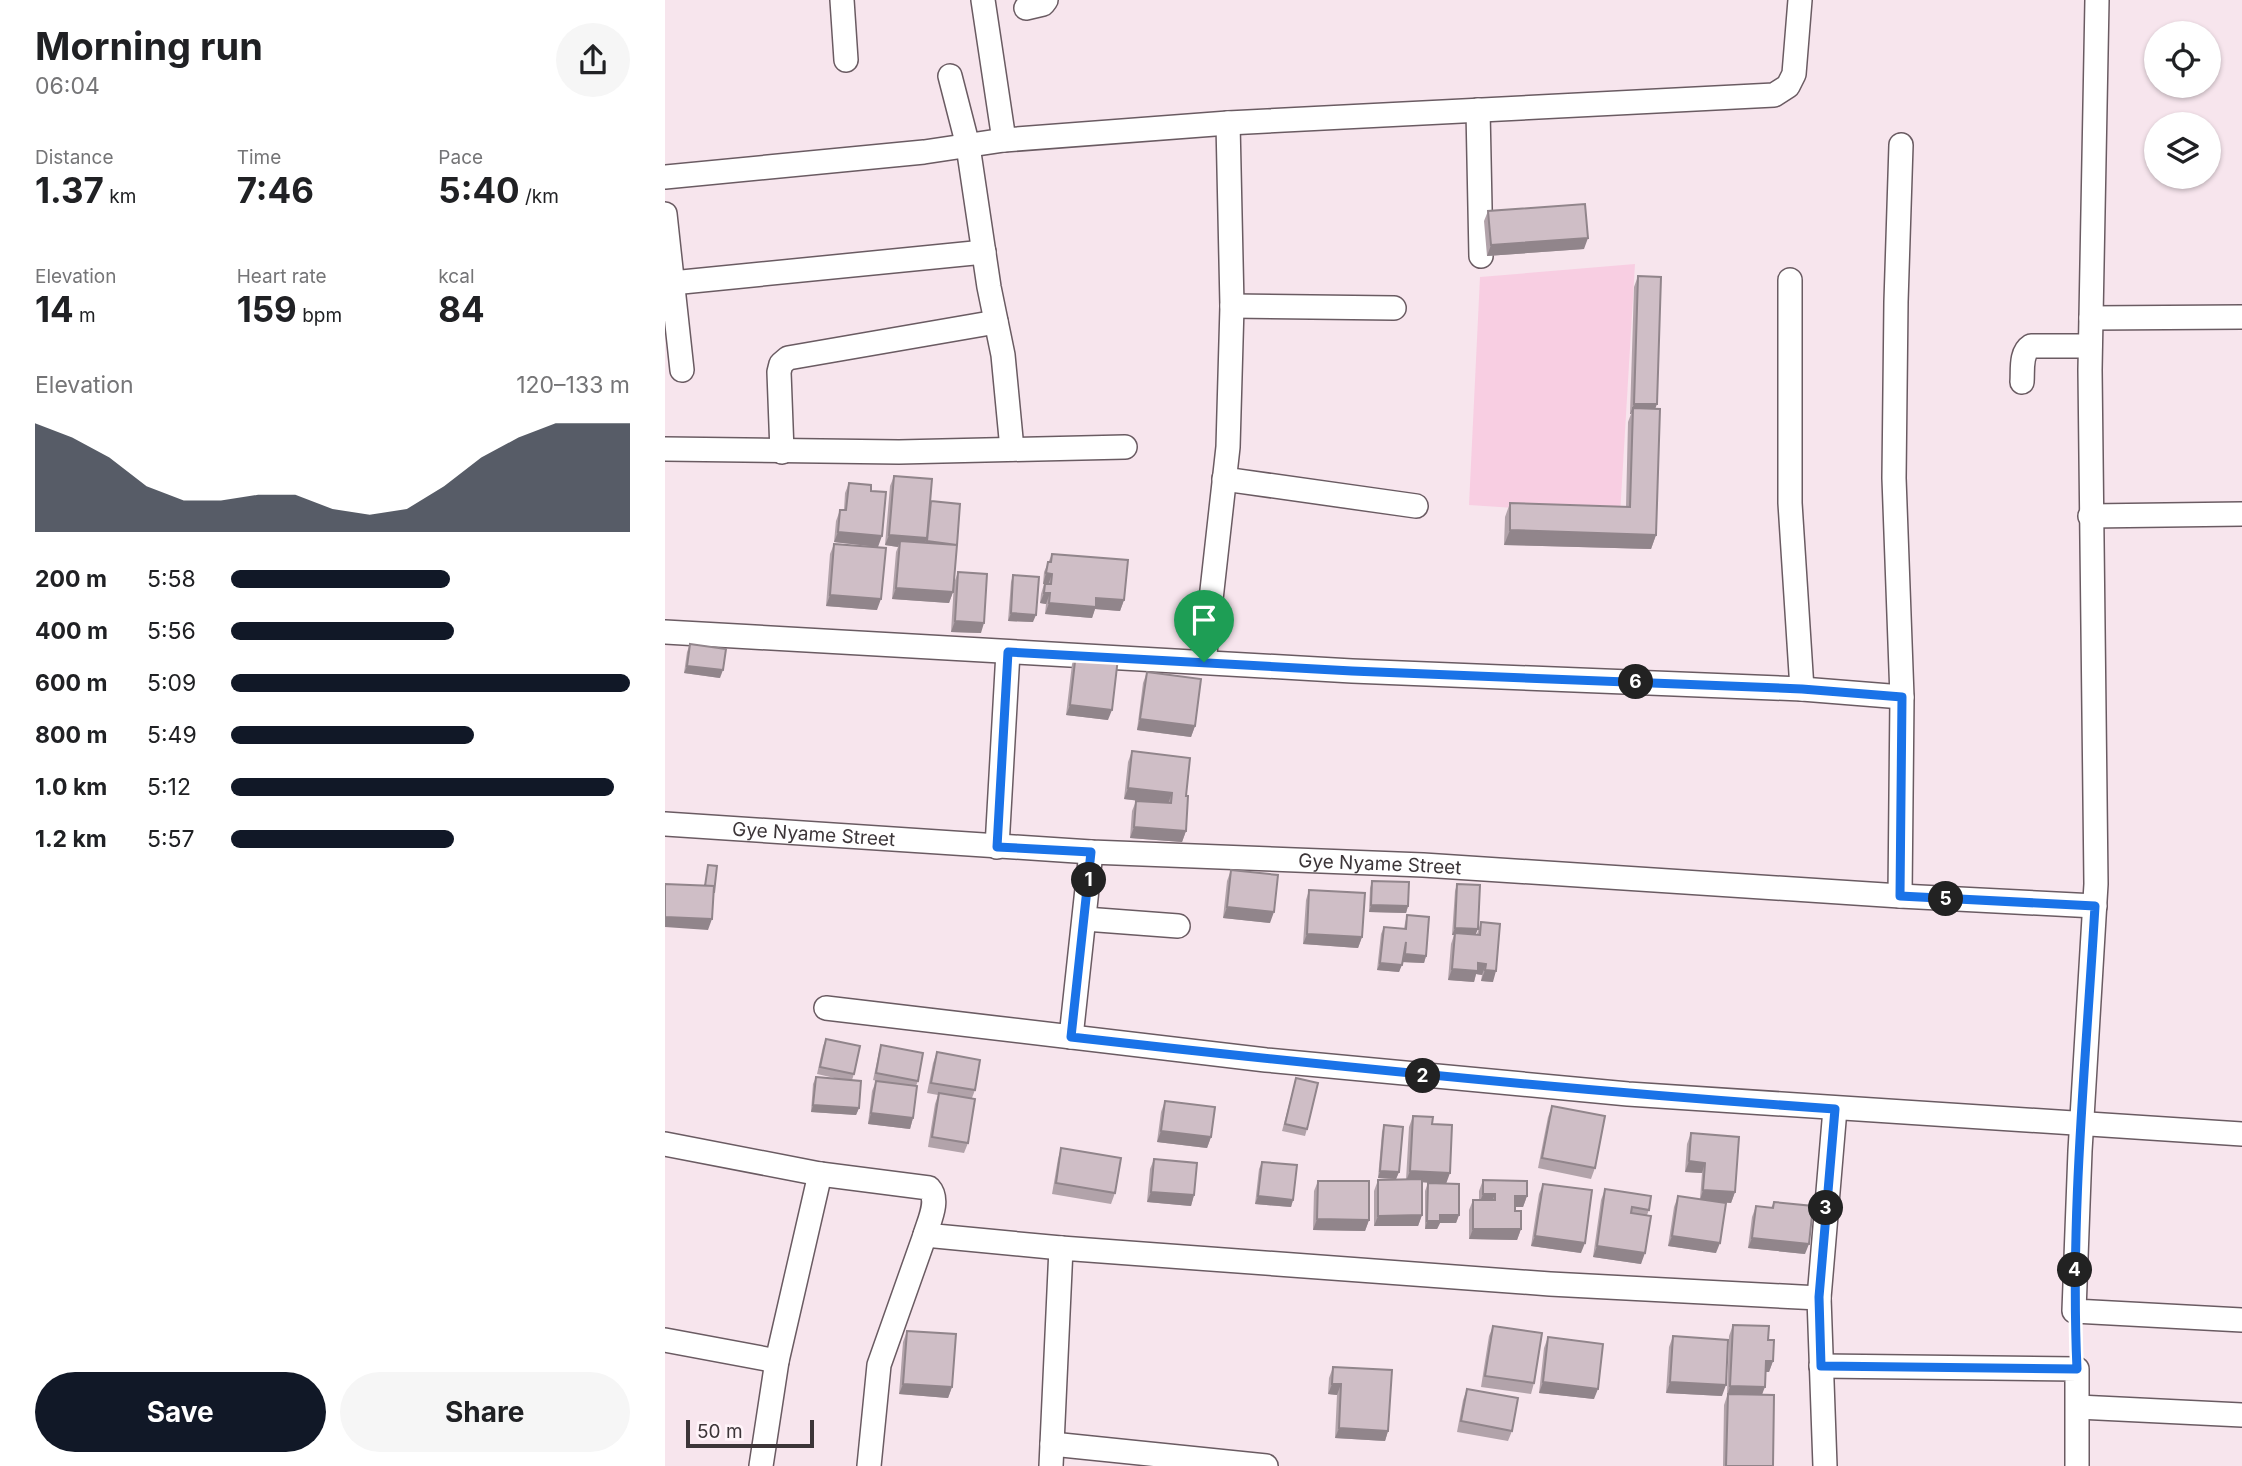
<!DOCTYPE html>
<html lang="en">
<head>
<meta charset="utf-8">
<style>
  :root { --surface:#fff; --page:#f6f6f6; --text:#202124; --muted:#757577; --accent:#111827 }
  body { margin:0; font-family:Inter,sans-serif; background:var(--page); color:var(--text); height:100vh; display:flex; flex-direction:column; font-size:26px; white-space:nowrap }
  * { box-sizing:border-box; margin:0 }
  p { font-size:23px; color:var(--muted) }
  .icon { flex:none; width:38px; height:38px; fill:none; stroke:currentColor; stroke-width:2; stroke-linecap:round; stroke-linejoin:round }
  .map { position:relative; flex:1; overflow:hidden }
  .panel { display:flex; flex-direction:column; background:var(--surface); width:665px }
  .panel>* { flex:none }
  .tools { position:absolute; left:1479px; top:21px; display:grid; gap:14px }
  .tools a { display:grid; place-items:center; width:77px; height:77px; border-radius:50%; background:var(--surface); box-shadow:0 2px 5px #0004; font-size:35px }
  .scale { position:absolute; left:21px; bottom:18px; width:128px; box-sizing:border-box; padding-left:7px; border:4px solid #3c3538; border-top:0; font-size:19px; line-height:24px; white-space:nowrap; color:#3c3538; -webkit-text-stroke:5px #fff4f9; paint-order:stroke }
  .pin { position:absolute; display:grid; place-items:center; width:60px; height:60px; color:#fff; margin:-72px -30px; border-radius:50% 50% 50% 0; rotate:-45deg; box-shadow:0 0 7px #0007 }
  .pin .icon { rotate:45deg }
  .km { position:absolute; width:35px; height:35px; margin:-18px; border-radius:50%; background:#222; color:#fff; font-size:19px; line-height:35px; text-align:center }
  .round { display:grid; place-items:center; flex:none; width:74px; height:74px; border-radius:37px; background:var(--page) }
  .summary { display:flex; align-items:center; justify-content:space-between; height:119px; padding:0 35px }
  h1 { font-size:38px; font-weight:700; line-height:52px }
  .metrics { display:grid; grid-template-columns:repeat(3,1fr); gap:10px; height:119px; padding:7px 35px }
  .metrics div { display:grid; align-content:center }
  .metrics b { font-size:35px; font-weight:700 }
  .metrics small { font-size:19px; font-weight:400 }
  .metrics p { font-size:19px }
  .chart { height:196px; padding:14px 35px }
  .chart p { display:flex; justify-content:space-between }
  .chart svg { width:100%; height:126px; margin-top:7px; fill:var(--accent); opacity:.7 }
  .cta { display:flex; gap:14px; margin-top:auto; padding:14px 35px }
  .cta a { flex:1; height:80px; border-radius:42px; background:var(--accent); color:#fff; font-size:28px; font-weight:700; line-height:80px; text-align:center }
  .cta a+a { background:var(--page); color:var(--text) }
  ul { padding:0 35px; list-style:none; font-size:23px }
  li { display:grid; grid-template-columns:112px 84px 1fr; align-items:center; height:52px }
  li i { height:18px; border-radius:9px; background:var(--accent) }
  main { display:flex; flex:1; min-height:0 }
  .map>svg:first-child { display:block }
  .green { fill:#f8cee2 }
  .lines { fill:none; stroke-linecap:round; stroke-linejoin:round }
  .minor-casing { stroke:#6a5b62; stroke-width:26 }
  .path { stroke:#beafb6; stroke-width:3.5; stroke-dasharray:5 5; stroke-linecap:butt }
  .minor { stroke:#fff; stroke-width:23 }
  .wall { fill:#b2a3aa }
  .shaded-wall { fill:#91858b }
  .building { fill:#cfbec6; stroke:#91858b; stroke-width:2 }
  .route-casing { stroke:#fff; stroke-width:14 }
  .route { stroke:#1a73e8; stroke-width:9 }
  .labels { text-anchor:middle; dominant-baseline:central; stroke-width:6; stroke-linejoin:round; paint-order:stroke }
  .street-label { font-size:19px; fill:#3c3538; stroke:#fff4f9 }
</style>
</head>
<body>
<main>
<section class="panel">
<div class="summary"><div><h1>Morning run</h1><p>06:04</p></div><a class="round"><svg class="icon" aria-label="share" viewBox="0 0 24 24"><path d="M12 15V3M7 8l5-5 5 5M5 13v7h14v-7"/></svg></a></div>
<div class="metrics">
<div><p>Distance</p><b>1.37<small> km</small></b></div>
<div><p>Time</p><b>7:46</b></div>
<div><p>Pace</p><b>5:40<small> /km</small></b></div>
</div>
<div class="metrics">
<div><p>Elevation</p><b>14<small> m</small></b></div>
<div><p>Heart rate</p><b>159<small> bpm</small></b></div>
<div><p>kcal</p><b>84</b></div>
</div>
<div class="chart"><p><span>Elevation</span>120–133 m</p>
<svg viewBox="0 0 160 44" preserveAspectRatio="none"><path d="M0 44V6L10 11L20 18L30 28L40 33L50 33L60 31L70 31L80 36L90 38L100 36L110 28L120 18L130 11L140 6L150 6L160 6V44z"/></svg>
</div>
<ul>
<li><b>200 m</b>5:58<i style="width:55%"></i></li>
<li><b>400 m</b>5:56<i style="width:56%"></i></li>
<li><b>600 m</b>5:09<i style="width:100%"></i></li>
<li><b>800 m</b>5:49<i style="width:61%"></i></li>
<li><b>1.0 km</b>5:12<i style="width:96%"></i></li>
<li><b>1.2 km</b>5:57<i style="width:56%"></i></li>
</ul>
<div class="cta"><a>Save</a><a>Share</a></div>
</section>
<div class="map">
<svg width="1577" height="1466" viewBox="0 0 1577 1466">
  <rect width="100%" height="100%" fill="#f7e5ed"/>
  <!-- green -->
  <path class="green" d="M 970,264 L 955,515 L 804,505 L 815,277 Z"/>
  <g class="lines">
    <defs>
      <g id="minor">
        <path d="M 177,0 L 181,60"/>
        <path d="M 318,0 L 339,140"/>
        <path d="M 1432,0 L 1425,370 L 1431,884 L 1415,1151 L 1409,1311 L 1577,1320"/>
        <path d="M 361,8 L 378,4 L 381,0"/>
        <path d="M 285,76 L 303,146 L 324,287 L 338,355 L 347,449"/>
        <path d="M 813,110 L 816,256"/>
        <path d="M 0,177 L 259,152 L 339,140 L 563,123 L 1109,95 L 1123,86 L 1129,74 L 1135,0"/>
        <path d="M 0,214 L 17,370"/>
        <path d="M 1125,280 L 1125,503 L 1137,689"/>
        <path d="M 7,283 L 319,252"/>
        <path d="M 567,306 L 729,308"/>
        <path d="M 1426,318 L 1577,317"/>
        <path d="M 1357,382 C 1358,370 1355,353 1366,346 L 1425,346"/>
        <path d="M 0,449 L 234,452 L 460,447"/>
        <path d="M 117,452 L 114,372 L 116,364 L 123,358 L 331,322"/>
        <path d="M 559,479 L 751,506"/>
        <path d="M 1425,516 L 1577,514"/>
        <path d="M 0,632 L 687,671 L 1137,689 L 1237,697"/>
        <path d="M 539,662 L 563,447 L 567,306 L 563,123"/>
        <path id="s1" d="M 0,824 L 426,852 L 758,865 L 1235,896 L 1430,906"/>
        <path d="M 332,847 L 343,652"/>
        <path d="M 1235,896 L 1237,697 L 1229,478 L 1231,302 L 1236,145"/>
        <path d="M 420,919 L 513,926"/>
        <path d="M 161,1008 L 601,1060 L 963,1094 L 1577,1134"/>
        <path d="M 406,1037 L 426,852"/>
        <path d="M 0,1144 L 155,1174 L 264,1188 C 275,1200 264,1221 260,1235 L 396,1248"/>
        <path d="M 1154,1298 L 1170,1109"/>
        <path d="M 0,1340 L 112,1361"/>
        <path d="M 1156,1366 L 1412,1369 L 1412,1466"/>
        <path d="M 1413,1407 L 1577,1415"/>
        <path d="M 387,1444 L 601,1466"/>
        <path d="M 96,1466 L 112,1361 L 155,1174"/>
        <path d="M 204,1466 L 214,1365 L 260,1235"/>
        <path d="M 386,1466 L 396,1248 L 885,1284 L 1154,1298 L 1160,1466"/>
      </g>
    </defs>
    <!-- minor casing -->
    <use href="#minor" class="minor-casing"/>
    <!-- path -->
    <path class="path" d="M 1410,1329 L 1411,1350"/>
    <!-- minor -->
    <use href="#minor" class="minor"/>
  </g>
  <!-- wall -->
  <path class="wall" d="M 823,211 L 919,249 L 822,256 L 819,221 Z
    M 973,276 L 990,409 L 991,535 L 986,549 L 839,545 L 840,517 L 845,503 L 961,507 L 963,422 L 966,414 L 965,414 L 969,287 Z
    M 229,476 L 265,504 L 291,545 L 288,592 L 284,603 L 227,599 L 231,552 L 233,547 L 220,545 L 225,486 Z
    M 184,483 L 206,491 L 213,547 L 169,542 L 171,521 L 175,510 L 179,510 L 180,493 Z
    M 169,544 L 212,610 L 161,606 L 165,554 Z
    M 387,554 L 459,600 L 455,611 L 430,609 L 427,618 L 380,614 L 381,604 L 375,603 L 376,594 L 379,584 L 378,584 L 379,572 Z
    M 293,572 L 316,633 L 286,632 L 289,583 Z
    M 348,575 L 368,622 L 343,621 L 346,582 Z
    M 25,644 L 55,678 L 19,673 L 22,652 Z
    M 411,653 L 443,720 L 401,715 L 407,664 Z
    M 482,672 L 530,726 L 526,737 L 472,730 L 478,683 Z
    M 467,751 L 521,796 L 521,831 L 517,842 L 465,838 L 467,811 L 471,801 L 482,802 L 459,799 L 463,762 Z
    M 566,870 L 605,923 L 558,918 L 562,881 Z
    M 707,881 L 743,906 L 741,913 L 704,912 L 705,888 Z
    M 792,884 L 811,934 L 812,934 L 816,922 L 828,982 L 816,981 L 817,975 L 811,974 L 809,982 L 783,980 L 786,944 L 789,935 L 787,935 L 790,891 Z
    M 644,890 L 697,937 L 693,948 L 638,944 L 641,900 Z
    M 742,915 L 761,956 L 759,963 L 737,962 L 734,972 L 712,970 L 716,934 L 719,927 L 739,929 L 740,923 Z
    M 161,1039 L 189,1074 L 187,1080 L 194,1108 L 191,1115 L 146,1112 L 148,1084 L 151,1077 L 174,1079 L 152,1074 L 158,1046 Z
    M 216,1045 L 253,1081 L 251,1086 L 248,1118 L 245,1129 L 203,1124 L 207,1091 L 211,1081 L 212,1081 L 208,1080 L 214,1052 Z
    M 272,1052 L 310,1090 L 307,1098 L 303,1143 L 299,1153 L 263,1147 L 270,1104 L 273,1095 L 262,1093 L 268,1063 Z
    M 631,1078 L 642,1129 L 640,1136 L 617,1131 Z
    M 500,1101 L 546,1137 L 542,1148 L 492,1142 L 496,1112 Z
    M 887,1106 L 930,1168 L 926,1179 L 873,1168 L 883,1117 Z
    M 748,1116 L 767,1124 L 781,1184 L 757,1182 L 757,1215 L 753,1226 L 709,1226 L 709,1191 L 713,1180 L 741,1180 L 744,1127 Z
    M 719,1125 L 734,1172 L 731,1179 L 713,1178 L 717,1132 Z
    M 1026,1133 L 1070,1192 L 1066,1203 L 1046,1201 L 1051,1253 L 1003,1246 L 1009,1207 L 1013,1196 L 1035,1199 L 1037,1173 L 1020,1172 L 1022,1144 Z
    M 396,1148 L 450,1193 L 446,1204 L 387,1194 L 393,1159 Z
    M 489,1159 L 529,1195 L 526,1206 L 482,1202 L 485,1169 Z
    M 597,1162 L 628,1200 L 626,1207 L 590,1204 L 594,1169 Z
    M 818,1180 L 862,1196 L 858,1207 L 850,1207 L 850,1211 L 856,1229 L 852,1240 L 804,1239 L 804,1210 L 808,1200 L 814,1200 L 814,1191 Z
    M 653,1181 L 704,1220 L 700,1231 L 648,1230 L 649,1191 Z
    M 763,1183 L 794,1215 L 791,1223 L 775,1223 L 772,1229 L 760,1229 L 760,1191 Z
    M 878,1184 L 916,1253 L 866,1246 L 874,1194 Z
    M 940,1189 L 984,1210 L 982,1215 L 976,1264 L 928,1257 L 936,1200 Z
    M 1109,1202 L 1140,1254 L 1083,1248 L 1087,1217 L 1091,1206 L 1106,1208 Z
    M 1068,1325 L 1108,1361 L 1104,1372 L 1101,1372 L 1097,1395 L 1108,1466 L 1058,1466 L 1059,1405 L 1062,1396 L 1064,1336 Z
    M 828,1326 L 869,1383 L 866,1394 L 816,1387 L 824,1336 Z
    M 242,1331 L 287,1387 L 283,1398 L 234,1394 L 238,1342 Z
    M 1008,1336 L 1057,1396 L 1001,1393 L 1004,1347 Z
    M 883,1337 L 929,1399 L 874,1393 L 879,1348 Z
    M 668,1367 L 723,1431 L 720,1441 L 670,1438 L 672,1395 L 663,1394 L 664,1378 Z
    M 802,1389 L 847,1431 L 843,1441 L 792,1432 L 798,1400 Z"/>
  <!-- shaded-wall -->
  <path class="shaded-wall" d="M 923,238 L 919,249 L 822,256 L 826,245 Z
    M 969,404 L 992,404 L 988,415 L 968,408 L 966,414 L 965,414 Z
    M 845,530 L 991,535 L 986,549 L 839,545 Z
    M 173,532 L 217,536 L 213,547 L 169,542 Z
    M 224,535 L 262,538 L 258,549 L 235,541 L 233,547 L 220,545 Z
    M 381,573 L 387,574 L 383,585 L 378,584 Z
    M 231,588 L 288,592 L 284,603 L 227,599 Z
    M 379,593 L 385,593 L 381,604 L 375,603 Z
    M 165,595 L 216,599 L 212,610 L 161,606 Z
    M 431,598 L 459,600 L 455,611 L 430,609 L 427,618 L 380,614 L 384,603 Z
    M 346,613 L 371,615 L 368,622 L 343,621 Z
    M 290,621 L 319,623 L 316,633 L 286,632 Z
    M 22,666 L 58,670 L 55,678 L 19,673 Z
    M 405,705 L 447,710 L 443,720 L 401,715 Z
    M 475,719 L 530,726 L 526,737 L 472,730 Z
    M 463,788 L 507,793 L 503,804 L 459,799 Z
    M 469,827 L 521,831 L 517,842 L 465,838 Z
    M 706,905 L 743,906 L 741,913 L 704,912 Z
    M 562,907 L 609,912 L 605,923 L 558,918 Z
    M 0,917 L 47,919 L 43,930 L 0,927 Z
    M 790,928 L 813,929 L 810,936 L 787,935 Z
    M 642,934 L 697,937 L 693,948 L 638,944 Z
    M 740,954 L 761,956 L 759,963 L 737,962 Z
    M 715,963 L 737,965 L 734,972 L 712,970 Z
    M 813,963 L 821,964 L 817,975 L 811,974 L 809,982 L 783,980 L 787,969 Z
    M 820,970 L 831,971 L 828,982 L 816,981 Z
    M 148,1105 L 194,1108 L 191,1115 L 146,1112 Z
    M 206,1113 L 248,1118 L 245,1129 L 203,1124 Z
    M 496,1131 L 546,1137 L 542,1148 L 492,1142 Z
    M 1024,1161 L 1040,1163 L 1037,1173 L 1020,1172 Z
    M 715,1171 L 734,1172 L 731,1179 L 713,1178 Z
    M 745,1171 L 785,1173 L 781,1184 L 741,1181 Z
    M 1038,1190 L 1070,1192 L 1066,1203 L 1035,1200 Z
    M 486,1192 L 529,1195 L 526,1206 L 482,1202 Z
    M 818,1194 L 830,1194 L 826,1205 L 814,1204 Z
    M 593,1196 L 628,1200 L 626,1207 L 590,1204 Z
    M 850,1196 L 862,1196 L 858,1207 L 847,1207 Z
    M 757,1215 L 753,1226 L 709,1226 L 713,1216 Z
    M 775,1215 L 794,1215 L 791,1223 L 775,1223 L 772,1229 L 760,1229 L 762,1221 Z
    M 652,1219 L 704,1220 L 700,1231 L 648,1230 Z
    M 808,1229 L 856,1229 L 852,1240 L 804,1239 Z
    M 870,1236 L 920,1243 L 916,1253 L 866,1246 Z
    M 1007,1236 L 1055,1243 L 1051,1253 L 1003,1246 Z
    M 1087,1238 L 1144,1244 L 1140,1254 L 1083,1248 Z
    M 932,1246 L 980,1253 L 976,1264 L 928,1257 Z
    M 1101,1361 L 1108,1361 L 1104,1372 L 1097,1372 Z
    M 878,1382 L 933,1389 L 929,1399 L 874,1393 Z
    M 1005,1382 L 1061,1385 L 1057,1396 L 1001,1393 Z
    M 238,1384 L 287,1387 L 283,1398 L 234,1394 Z
    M 667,1384 L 676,1384 L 672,1395 L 663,1394 Z
    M 1065,1386 L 1100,1387 L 1096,1397 L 1062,1396 Z
    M 674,1428 L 723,1431 L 720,1441 L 670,1438 Z"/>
  <!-- building -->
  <path class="building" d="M 920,204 L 923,238 L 826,245 L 823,211 Z
    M 973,276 L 996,277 L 992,404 L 969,404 Z
    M 968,408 L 995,409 L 991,535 L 845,530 L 845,503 L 965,507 Z
    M 229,476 L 267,479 L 262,538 L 224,535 Z
    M 184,483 L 206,485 L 206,491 L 221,492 L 217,536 L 173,532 L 175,510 L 181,510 Z
    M 266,501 L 295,504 L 292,545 L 262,541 Z
    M 235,541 L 292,545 L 288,592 L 231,588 Z
    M 169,544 L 221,548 L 216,599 L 165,595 Z
    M 387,554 L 463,560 L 459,600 L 431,598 L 431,607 L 384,603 L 385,593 L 379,593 L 380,584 L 386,584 L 387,574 L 381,573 L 383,562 L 386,562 Z
    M 293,572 L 322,574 L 319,623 L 290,621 Z
    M 348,575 L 374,577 L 371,615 L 346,613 Z
    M 25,644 L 61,649 L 58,670 L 22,666 Z
    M 411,653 L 453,658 L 447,710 L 405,705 Z
    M 482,672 L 536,679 L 530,726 L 475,719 Z
    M 467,751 L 525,758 L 521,796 L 523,796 L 521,831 L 469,827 L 471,801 L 506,803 L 507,793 L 463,788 Z
    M 43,865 L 52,866 L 49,893 L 49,886 L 40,886 Z
    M 566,870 L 613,875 L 609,912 L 562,907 Z
    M 707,881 L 744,882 L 743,906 L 706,905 Z
    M 0,884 L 49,886 L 47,919 L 0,917 Z
    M 792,884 L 815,885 L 813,929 L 790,928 Z
    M 644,890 L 700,893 L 697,937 L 642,934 Z
    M 742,915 L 764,917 L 761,956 L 740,954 L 741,942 L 737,965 L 715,963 L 719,927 L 741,929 Z
    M 816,922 L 835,924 L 831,971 L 820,970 L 821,964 L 813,963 L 813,971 L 787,969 L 790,933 L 815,935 Z
    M 161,1039 L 195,1046 L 189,1074 L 155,1067 Z
    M 216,1045 L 258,1053 L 253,1081 L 211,1073 Z
    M 272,1052 L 315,1060 L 310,1090 L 266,1083 Z
    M 151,1077 L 196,1081 L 194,1108 L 148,1105 Z
    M 631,1078 L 653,1083 L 642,1129 L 620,1124 Z
    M 211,1081 L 252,1086 L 248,1118 L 206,1113 Z
    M 274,1093 L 310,1099 L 303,1143 L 267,1137 Z
    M 500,1101 L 550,1107 L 546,1137 L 496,1131 Z
    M 887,1106 L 940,1116 L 930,1168 L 877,1158 Z
    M 748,1116 L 768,1117 L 767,1124 L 787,1125 L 785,1173 L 745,1171 Z
    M 719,1125 L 738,1127 L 734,1172 L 715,1171 Z
    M 1026,1133 L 1074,1137 L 1070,1192 L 1038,1190 L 1040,1163 L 1024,1161 Z
    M 396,1148 L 456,1158 L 450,1193 L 391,1183 Z
    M 489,1159 L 532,1163 L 529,1195 L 486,1192 Z
    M 597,1162 L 632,1165 L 628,1200 L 593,1196 Z
    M 757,1179 L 757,1215 L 713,1216 L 713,1180 Z
    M 818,1180 L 862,1181 L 862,1196 L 850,1196 L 850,1211 L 856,1211 L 856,1229 L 808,1229 L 808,1200 L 830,1200 L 830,1194 L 818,1194 Z
    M 653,1181 L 704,1181 L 704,1220 L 652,1219 Z
    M 763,1183 L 794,1184 L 794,1215 L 775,1215 L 775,1221 L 762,1221 Z
    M 878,1184 L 927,1190 L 920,1243 L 870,1236 Z
    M 940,1189 L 986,1196 L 984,1210 L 967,1207 L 966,1213 L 986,1216 L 980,1253 L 932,1246 Z
    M 1013,1196 L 1061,1203 L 1055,1243 L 1007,1236 Z
    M 1109,1202 L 1148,1206 L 1144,1244 L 1087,1238 L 1091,1206 L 1108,1208 Z
    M 1068,1325 L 1104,1326 L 1103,1340 L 1109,1340 L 1108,1361 L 1101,1361 L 1100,1387 L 1065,1386 Z
    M 828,1326 L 877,1333 L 869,1383 L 820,1376 Z
    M 242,1331 L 291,1334 L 287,1387 L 238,1384 Z
    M 1008,1336 L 1063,1340 L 1061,1385 L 1005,1382 Z
    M 883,1337 L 938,1344 L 933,1389 L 878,1382 Z
    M 668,1367 L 727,1370 L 723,1431 L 674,1428 L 676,1384 L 667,1384 Z
    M 802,1389 L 853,1398 L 847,1431 L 796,1421 Z
    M 1063,1394 L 1109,1395 L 1108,1466 L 1061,1466 Z"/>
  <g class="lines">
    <defs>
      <path id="route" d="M 343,652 L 687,671 L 1137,689 L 1237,697 L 1235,896 L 1430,906 C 1421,1060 1405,1215 1412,1369 L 1156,1366 L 1154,1297 L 1170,1109 C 914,1091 660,1066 406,1037 L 426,852 L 332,847 Z"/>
    </defs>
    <!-- route casing -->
    <use href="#route" class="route-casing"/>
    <!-- route -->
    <use href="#route" class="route"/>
  </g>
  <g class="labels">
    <!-- street labels -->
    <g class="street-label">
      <text stroke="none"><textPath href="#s1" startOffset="149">Gye Nyame Street</textPath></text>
      <text stroke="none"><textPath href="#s1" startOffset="716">Gye Nyame Street</textPath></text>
    </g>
  </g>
</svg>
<div class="tools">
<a><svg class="icon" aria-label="locate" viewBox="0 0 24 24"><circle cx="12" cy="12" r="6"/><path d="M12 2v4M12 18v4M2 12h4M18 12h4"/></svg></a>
<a><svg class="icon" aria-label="layers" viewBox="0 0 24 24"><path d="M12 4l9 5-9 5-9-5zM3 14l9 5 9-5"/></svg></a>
</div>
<div class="scale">50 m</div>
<div class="pin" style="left:539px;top:662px;background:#1e9e55"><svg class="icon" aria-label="arrive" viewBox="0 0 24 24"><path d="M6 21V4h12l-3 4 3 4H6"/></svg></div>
<b class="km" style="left:424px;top:880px">1</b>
<b class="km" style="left:758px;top:1076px">2</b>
<b class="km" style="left:1161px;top:1208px">3</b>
<b class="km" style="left:1410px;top:1270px">4</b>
<b class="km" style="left:1281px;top:899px">5</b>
<b class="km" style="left:971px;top:682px">6</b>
</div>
</main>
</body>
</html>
